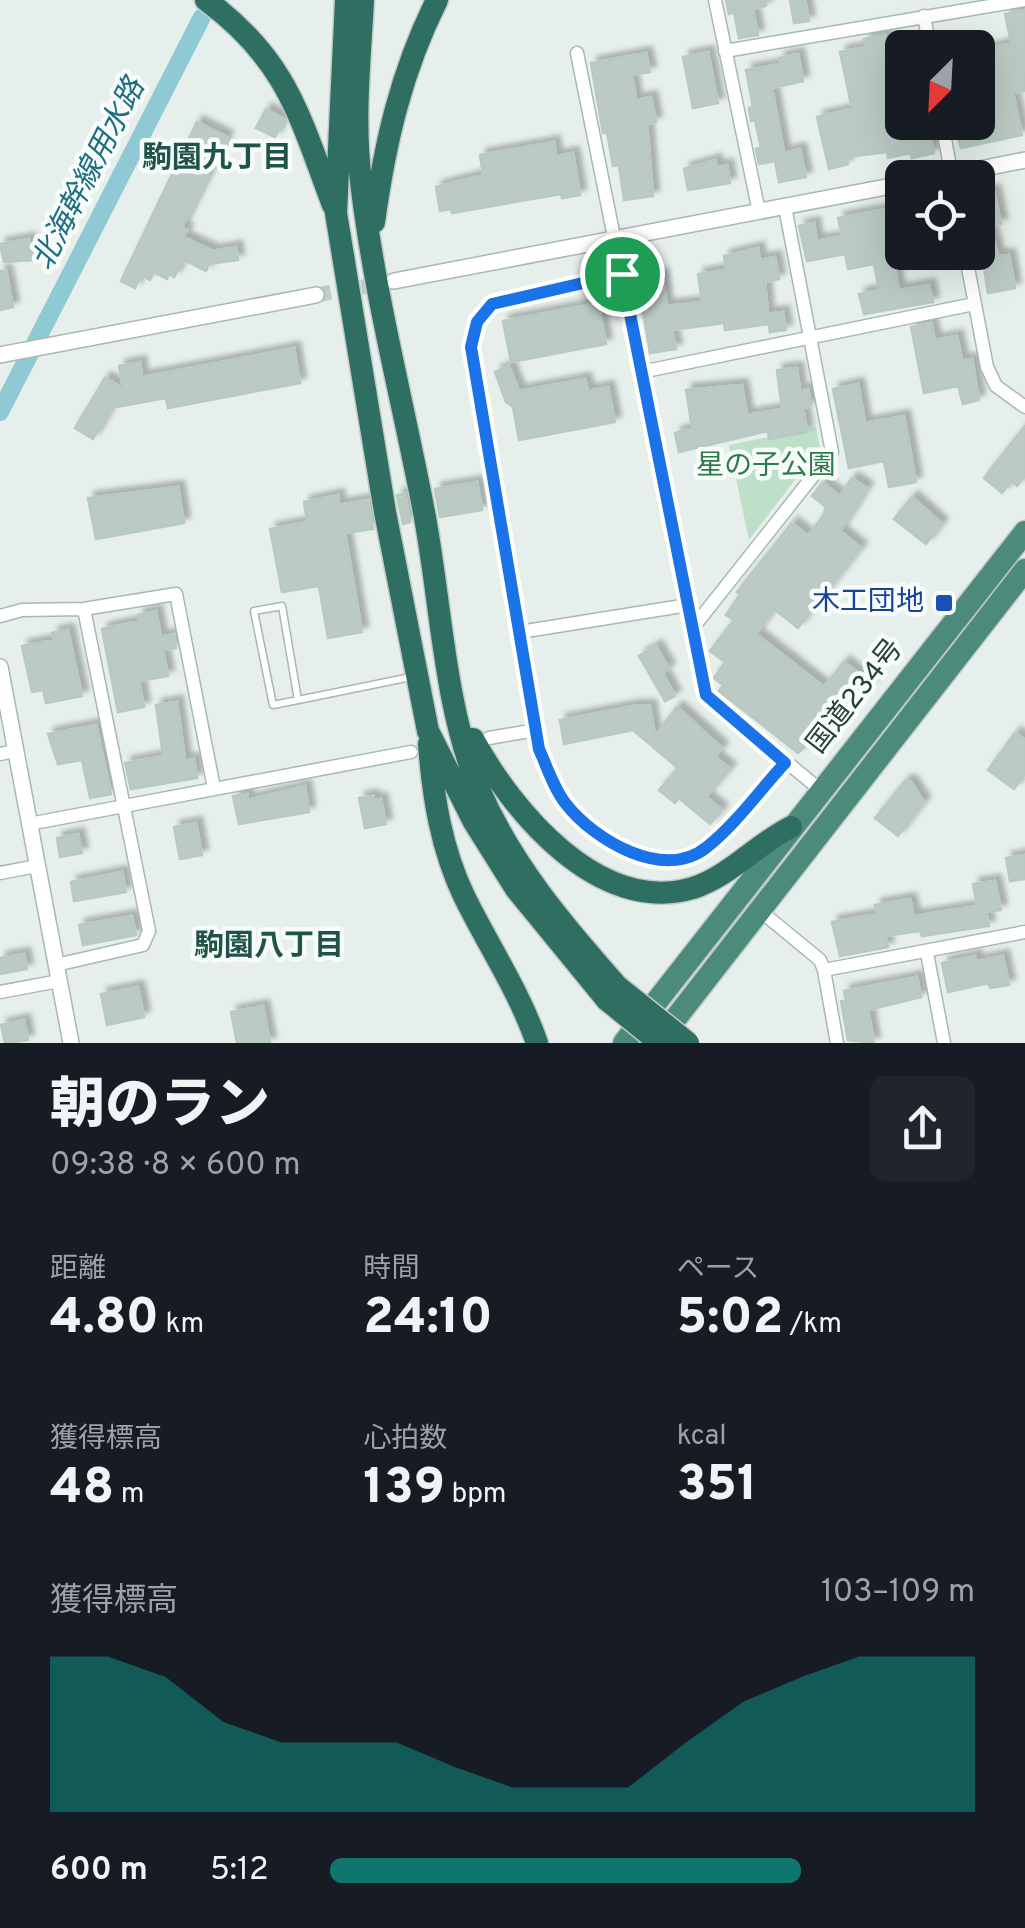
<!DOCTYPE html>
<html lang="ja">
<head>
<meta charset="utf-8">
<style>
  :root { --surface:#171b24; --page:#20242c; --text:#f1f3f6; --muted:#9ea1a6; --accent:#0f766e }
  body { margin:0; font-family:Overpass,"Noto Sans JP",sans-serif; background:var(--page); color:var(--text); height:100vh; display:flex; flex-direction:column; font-size:38px; white-space:nowrap }
  * { box-sizing:border-box; margin:0 }
  p { font-size:32px; color:var(--muted) }
  .icon { flex:none; width:55px; height:55px; fill:none; stroke:currentColor; stroke-width:2; stroke-linecap:round; stroke-linejoin:round }
  .map { position:relative; height:1043px; overflow:hidden }
  .sheet { display:flex; flex-direction:column; background:var(--surface); flex:1 }
  .sheet>* { flex:none }
  .needle { width:65px; rotate:204deg }
  .tools { position:absolute; left:885px; top:30px; display:grid; gap:20px }
  .tools a { display:grid; place-items:center; width:110px; height:110px; border-radius:15px; background:var(--surface); box-shadow:0 10px 40px #0002; font-size:50px }
  .pin { position:absolute; display:grid; place-items:center; width:85px; height:85px; color:#fff; margin:-42px; border:5px solid #fff; border-radius:50%; box-shadow:0 2px 10px #0007 }
  .round { display:grid; place-items:center; flex:none; width:105px; height:105px; border-radius:15px; background:var(--page) }
  .overview { display:flex; align-items:center; justify-content:space-between; height:170px; padding:0 50px }
  h1 { font-size:55px; font-weight:800; line-height:75px }
  .figures { display:grid; grid-template-columns:repeat(3,1fr); gap:15px; height:170px; padding:10px 50px }
  .figures div { display:grid; align-content:center }
  .figures b { font-size:50px; font-weight:800 }
  .figures small { font-size:28px; font-weight:400 }
  .figures p { font-size:28px }
  .chart { height:280px; padding:20px 50px }
  .chart p { display:flex; justify-content:space-between }
  .chart svg { width:100%; height:180px; margin-top:10px; fill:var(--accent); opacity:.7 }
  ul { padding:0 50px; list-style:none; font-size:32px }
  li { display:grid; grid-template-columns:160px 120px 1fr; align-items:center; height:75px }
  li i { height:25px; border-radius:12px; background:var(--accent) }
  .map>svg:first-child { display:block }
  .green { fill:#bfe0c8 }
  .lines { fill:none; stroke-linecap:round; stroke-linejoin:round }
  .canal { stroke:#8ec9d4; stroke-width:18 }
  .building { fill:#bbcac4; stroke:#b8c9c2; stroke-width:2.5; filter:url(#shadow) }
  .tertiary-tunnel { stroke:#bfccc8; stroke-width:15; stroke-dasharray:15 8; stroke-linecap:butt }
  .service-casing { stroke:#a8b8b2; stroke-width:9 }
  .minor-casing { stroke:#a8b8b2; stroke-width:15 }
  .tertiary-casing { stroke:#a8b8b2; stroke-width:18 }
  .trunk-casing { stroke:#c2cac8; stroke-width:25 }
  .motorway-casing { stroke:#c2cac8; stroke-width:25 }
  .service { stroke:#fff; stroke-width:6 }
  .minor { stroke:#fff; stroke-width:12 }
  .tertiary { stroke:#fff; stroke-width:15 }
  .trunk { stroke:#4c8a7c; stroke-width:22 }
  .motorway { stroke:#2f6f62; stroke-width:22 }
  .motorway-bridge-casing { stroke:#c2cac8; stroke-width:25; stroke-linecap:butt }
  .motorway-bridge { stroke:#2f6f62; stroke-width:22 }
  .route-casing { stroke:#fff; stroke-width:20 }
  .route { stroke:#1a73e8; stroke-width:12 }
  .transit-dot { fill:#1a4fb4; stroke:#f7fbf9; stroke-width:4 }
  .labels { text-anchor:middle; dominant-baseline:central; stroke-width:9; stroke-linejoin:round; paint-order:stroke }
  .park-label { font-size:28px; fill:#2d7a4b; stroke:#f7fbf9 }
  .transit-label { font-size:28px; fill:#164399; stroke:#f7fbf9; text-anchor:end }
  .street-label { font-size:28px; fill:#24423a; stroke:#f7fbf9 }
  .neighbourhood-label { font-size:30px; font-weight:bold; fill:#1f5548; stroke:#f7fbf9 }
  .water-label { font-size:30px; font-style:italic; fill:#1c6f80; stroke:#f7fbf9 }
</style>
</head>
<body>
<div class="map">
<svg width="1025" height="1043" viewBox="0 0 1025 1043">
  <defs>
    <filter id="shadow"><feDropShadow dx="6" dy="-6" stdDeviation="2.5" flood-color="#0004"/></filter>
  </defs>
  <rect width="100%" height="100%" fill="#e6efeb"/>
  <!-- green -->
  <path class="green" d="M 816,427 L 820,447 L 749,540 L 729,445 Z"/>
  <g class="lines">
    <!-- canal -->
    <path class="canal" d="M 0,412 L 202,17"/>
  </g>
  <!-- building -->
  <path class="building" d="M 726,0 L 765,0 L 766,6 L 746,10 L 753,10 L 758,35 L 739,38 L 734,12 L 729,14 Z
    M 790,0 L 805,0 L 809,21 L 794,23 Z
    M 1025,10 L 1025,91 L 1013,93 L 1022,135 L 961,148 L 954,126 L 978,122 L 978,52 L 1011,43 L 1005,14 Z
    M 885,35 L 895,96 L 902,104 L 902,129 L 927,124 L 934,153 L 912,158 L 910,153 L 888,158 L 887,152 L 847,157 L 848,164 L 829,169 L 817,117 L 852,109 L 840,52 L 866,47 L 864,39 Z
    M 708,52 L 718,103 L 693,108 L 683,57 Z
    M 646,53 L 650,72 L 632,75 L 636,100 L 651,97 L 656,122 L 647,124 L 653,196 L 624,200 L 619,165 L 613,166 L 607,132 L 603,133 L 591,63 Z
    M 798,54 L 803,81 L 772,88 L 784,153 L 800,149 L 806,177 L 779,182 L 775,161 L 759,164 L 756,149 L 761,148 L 755,120 L 751,121 L 749,108 L 753,107 L 746,70 L 781,64 L 779,58 Z
    M 266,109 L 284,119 L 275,137 L 256,128 Z
    M 197,122 L 227,137 L 182,227 L 187,230 L 183,237 L 213,251 L 236,247 L 238,260 L 209,264 L 206,271 L 184,260 L 174,277 L 169,274 L 167,279 L 154,272 L 150,280 L 141,275 L 135,288 L 121,281 Z
    M 554,142 L 556,156 L 573,153 L 580,195 L 562,198 L 561,194 L 452,213 L 451,209 L 440,211 L 436,187 L 483,175 L 480,155 Z
    M 715,160 L 717,167 L 727,165 L 730,183 L 688,190 L 684,169 Z
    M 994,191 L 1001,224 L 990,226 L 998,256 L 1009,255 L 1015,288 L 988,293 L 978,230 L 978,193 Z
    M 888,209 L 893,237 L 902,235 L 902,258 L 893,260 L 899,290 L 929,285 L 933,302 L 864,314 L 859,294 L 879,290 L 874,264 L 848,269 L 845,254 L 807,261 L 799,226 L 814,223 L 817,241 L 842,236 L 838,218 Z
    M 29,239 L 33,260 L 4,262 L 0,244 Z
    M 758,248 L 760,260 L 775,257 L 779,279 L 765,282 L 768,314 L 783,312 L 786,330 L 770,332 L 768,320 L 769,324 L 725,330 L 724,323 L 672,330 L 676,349 L 650,353 L 642,304 L 648,303 L 644,278 L 662,275 L 667,306 L 702,302 L 698,274 L 726,270 L 724,256 Z
    M 0,271 L 6,271 L 13,307 L 0,310 Z
    M 598,303 L 606,344 L 511,362 L 503,321 Z
    M 931,323 L 935,340 L 957,336 L 962,361 L 972,359 L 979,400 L 963,404 L 958,386 L 924,393 L 911,327 Z
    M 294,348 L 300,383 L 168,408 L 166,398 L 111,408 L 93,439 L 75,428 L 105,378 L 123,388 L 119,366 L 140,362 L 142,377 Z
    M 509,366 L 519,391 L 585,379 L 588,391 L 608,387 L 615,422 L 519,440 L 513,407 L 506,402 L 495,372 Z
    M 797,368 L 800,391 L 808,389 L 811,406 L 803,408 L 807,432 L 769,439 L 768,431 L 679,452 L 675,433 L 692,428 L 686,390 L 742,385 L 747,415 L 782,409 L 777,370 Z
    M 858,384 L 865,423 L 904,416 L 916,482 L 889,487 L 884,461 L 849,468 L 833,389 Z
    M 1025,426 L 1025,476 L 1017,486 L 1012,481 L 1002,493 L 984,478 Z
    M 852,478 L 867,488 L 840,531 L 861,548 L 798,628 L 774,609 L 756,634 L 824,687 L 844,662 L 871,683 L 798,753 L 719,691 L 723,685 L 714,678 L 725,662 L 710,651 L 734,620 L 726,615 L 740,595 L 737,592 L 792,523 L 808,536 L 823,516 L 826,507 L 812,496 L 823,483 L 840,496 Z
    M 477,482 L 482,510 L 440,517 L 435,489 Z
    M 178,487 L 184,523 L 96,539 L 88,498 Z
    M 405,494 L 410,522 L 403,524 L 397,495 Z
    M 338,495 L 339,505 L 368,500 L 373,529 L 345,533 L 362,632 L 328,638 L 319,586 L 282,592 L 270,529 L 307,522 L 304,502 Z
    M 912,497 L 942,524 L 926,544 L 894,519 Z
    M 156,611 L 161,637 L 174,634 L 176,648 L 163,650 L 168,676 L 139,681 L 144,707 L 118,712 L 102,629 L 139,621 L 138,615 Z
    M 68,630 L 82,696 L 46,703 L 43,690 L 32,692 L 22,646 L 54,640 L 52,633 Z
    M 656,646 L 669,669 L 662,672 L 675,696 L 665,701 L 639,656 Z
    M 177,702 L 185,761 L 194,759 L 197,778 L 131,789 L 125,763 L 163,756 L 156,705 Z
    M 634,706 L 650,706 L 655,736 L 677,707 L 722,748 L 715,757 L 730,769 L 706,797 L 722,810 L 710,824 L 679,798 L 675,803 L 659,790 L 678,768 L 633,730 L 564,744 L 560,720 Z
    M 96,725 L 111,794 L 90,798 L 82,760 L 58,764 L 48,734 Z
    M 1015,733 L 1025,740 L 1025,774 L 1014,789 L 988,770 Z
    M 905,781 L 911,782 L 924,802 L 898,836 L 875,818 Z
    M 305,786 L 309,812 L 239,824 L 233,796 L 247,794 L 248,800 Z
    M 373,796 L 373,800 L 381,799 L 386,824 L 365,828 L 359,798 Z
    M 196,823 L 202,855 L 180,859 L 174,827 Z
    M 78,834 L 82,853 L 60,857 L 57,838 Z
    M 1025,855 L 1025,879 L 1010,881 L 1006,858 Z
    M 122,872 L 126,892 L 74,901 L 71,882 Z
    M 995,881 L 1001,910 L 986,912 L 989,926 L 922,936 L 920,931 L 885,936 L 888,947 L 840,956 L 832,922 L 877,914 L 875,905 L 910,899 L 914,916 L 977,906 L 973,884 Z
    M 132,916 L 136,935 L 83,945 L 79,925 Z
    M 24,954 L 27,969 L 0,974 L 0,958 Z
    M 975,956 L 977,961 L 1003,956 L 1009,985 L 990,988 L 989,983 L 948,992 L 942,963 Z
    M 917,977 L 921,997 L 868,1010 L 874,1043 L 848,1040 L 841,1001 L 846,1000 L 844,991 Z
    M 138,987 L 144,1017 L 107,1025 L 101,994 Z
    M 263,1006 L 270,1043 L 237,1043 L 231,1012 Z
    M 24,1020 L 28,1040 L 5,1043 L 1,1025 Z"/>
  <g class="lines">
    <!-- tertiary-tunnel -->
    <path class="tertiary-tunnel" d="M 316,295 L 386,283"/>
    <defs>
      <path id="service" d="M 298,700 L 273,705 L 254,611 L 282,606 L 298,700 L 411,677"/>
      <path id="minor" d="M 715,0 L 759,212
        M 924,16 L 930,48
        M 725,51 L 1025,0
        M 577,53 L 706,695 L 824,793
        M 942,122 L 952,178
        M 965,252 L 987,367 L 996,386 L 1025,407
        M 622,274 L 492,304 L 477,322 L 471,347 L 539,749 C 547,767 555,790 567,805 C 596,841 659,880 705,849 C 732,831 762,787 785,763
        M 641,372 L 974,304
        M 0,616 L 22,610 L 84,609 L 176,594 L 214,788
        M 692,629 L 832,452 L 785,207
        M 520,632 L 688,605
        M 489,738 L 536,730
        M 0,754 L 15,751
        M 29,824 L 411,752
        M 0,873 L 37,866
        M 758,909 L 820,960 L 824,970 L 1025,932
        M 927,953 L 944,1043
        M 56,965 L 143,945 L 149,931 L 84,609
        M 824,970 L 837,1043
        M 0,992 L 59,981"/>
      <path id="tertiary" d="M 935,178 L 1025,160
        M 394,281 L 902,184
        M 0,355 L 316,295
        M 0,667 L 71,1043"/>
      <path id="trunk" d="M 658,1041 L 1025,570
        M 624,1043 L 1025,532"/>
      <path id="motorway" d="M 206,0 C 287,60 299,115 333,205
        M 346,0 L 336,213 L 385,512 L 428,731 L 474,822 L 516,889 L 607,1000
        M 363,0 C 360,59 353,122 361,181 C 374,292 402,398 423,507 C 441,597 443,705 479,789 C 511,864 563,925 617,986
        M 374,222 C 385,143 401,72 437,0
        M 473,739 C 512,811 599,916 693,888 C 730,876 757,844 791,827
        M 429,744 C 433,796 441,848 464,896 C 488,945 519,991 537,1043"/>
    </defs>
    <!-- service casing -->
    <use href="#service" class="service-casing"/>
    <!-- minor casing -->
    <use href="#minor" class="minor-casing"/>
    <!-- tertiary casing -->
    <use href="#tertiary" class="tertiary-casing"/>
    <!-- trunk casing -->
    <use href="#trunk" class="trunk-casing"/>
    <!-- motorway casing -->
    <use href="#motorway" class="motorway-casing"/>
    <!-- service -->
    <use href="#service" class="service"/>
    <!-- minor -->
    <use href="#minor" class="minor"/>
    <!-- tertiary -->
    <use href="#tertiary" class="tertiary"/>
    <!-- trunk -->
    <use href="#trunk" class="trunk"/>
    <!-- motorway -->
    <use href="#motorway" class="motorway"/>
    <defs>
      <path id="motorway-bridge" d="M 617,986 L 688,1043
        M 607,1000 L 660,1043"/>
    </defs>
    <!-- motorway-bridge casing -->
    <use href="#motorway-bridge" class="motorway-bridge-casing"/>
    <!-- motorway-bridge -->
    <use href="#motorway-bridge" class="motorway-bridge"/>
  </g>
  <g class="lines">
    <defs>
      <path id="route" d="M 622,274 L 706,695 L 785,763 C 760,790 736,824 707,847 C 664,882 594,840 566,804 C 554,789 547,767 539,749 L 471,347 L 477,322 L 492,304 Z"/>
    </defs>
    <!-- route casing -->
    <use href="#route" class="route-casing"/>
    <!-- route -->
    <use href="#route" class="route"/>
  </g>
  <!-- markers -->
  <rect class="transit-dot" x="934" y="593" width="20" height="20" rx="5"/>
  <g class="labels">
    <!-- park labels -->
    <g class="park-label">
      <text x="766" y="467">星の子公園</text>
    </g>
    <!-- transit labels -->
    <g class="transit-label">
      <text x="924" y="603">木工団地</text>
    </g>
    <!-- street labels -->
    <g class="street-label">
      <text transform="translate(856 697) rotate(-52)">国道234号</text>
    </g>
    <!-- neighbourhood labels -->
    <g class="neighbourhood-label">
      <text x="217" y="159">駒園九丁目</text>
      <text x="269" y="947">駒園八丁目</text>
    </g>
    <!-- water labels -->
    <g class="water-label">
      <text transform="translate(90 175) rotate(-63)">北海幹線用水路</text>
    </g>
  </g>
</svg>
<div class="tools">
<a><svg class="needle" viewBox="-14 -14 28 28"><path d="M0-13l5 13h-10z" fill="#e53935"/><path d="M0 13l5-13h-10z" fill="#9ea1a6"/></svg></a>
<a><svg class="icon" aria-label="locate" viewBox="0 0 24 24"><circle cx="12" cy="12" r="6"/><path d="M12 2v4M12 18v4M2 12h4M18 12h4"/></svg></a>
</div>
<div class="pin" style="left:622px;top:274px;background:#1e9e55"><svg class="icon" aria-label="arrive" viewBox="0 0 24 24"><path d="M6 21V4h12l-3 4 3 4H6"/></svg></div>
</div>
<section class="sheet">
<div class="overview"><div><h1>朝のラン</h1><p>09:38 · 8 × 600 m</p></div><a class="round"><svg class="icon" aria-label="share" viewBox="0 0 24 24"><path d="M12 15V3M7 8l5-5 5 5M5 13v7h14v-7"/></svg></a></div>
<div class="figures">
<div><p>距離</p><b>4.80<small> km</small></b></div>
<div><p>時間</p><b>24:10</b></div>
<div><p>ペース</p><b>5:02<small> /km</small></b></div>
</div>
<div class="figures">
<div><p>獲得標高</p><b>48<small> m</small></b></div>
<div><p>心拍数</p><b>139<small> bpm</small></b></div>
<div><p>kcal</p><b>351</b></div>
</div>
<div class="chart"><p><span>獲得標高</span>103–109 m</p>
<svg viewBox="0 0 160 44" preserveAspectRatio="none"><path d="M0 44V6L10 6L20 11L30 22L40 27L50 27L60 27L70 33L80 38L90 38L100 38L110 27L120 17L130 11L140 6L150 6L160 6V44z"/></svg>
</div>
<ul>
<li><b>600 m</b>5:12<i style="width:73%"></i></li>
</ul>
</section>
</body>
</html>
